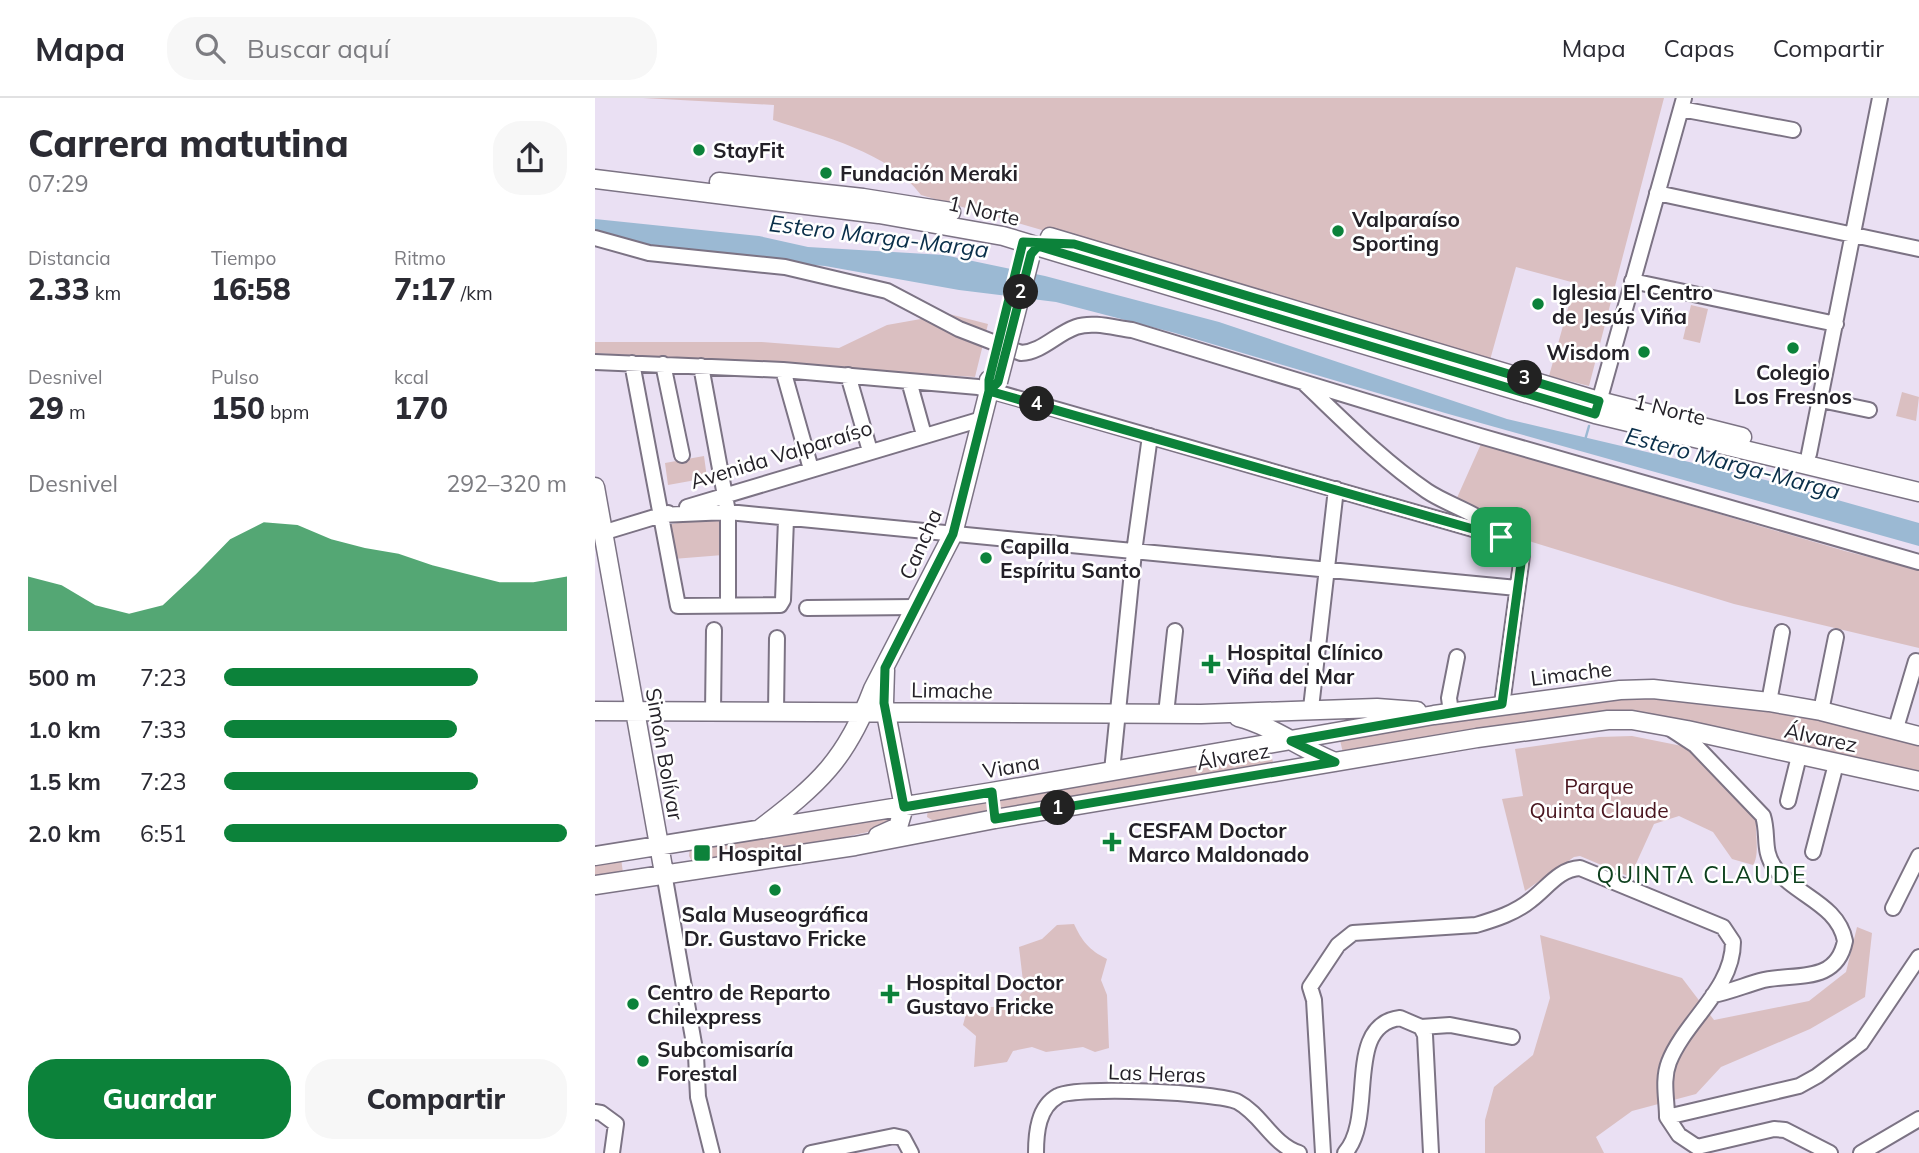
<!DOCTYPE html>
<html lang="es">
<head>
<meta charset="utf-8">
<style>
  :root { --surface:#fff; --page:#f7f7f7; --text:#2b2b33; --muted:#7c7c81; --line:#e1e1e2; --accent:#0c823a }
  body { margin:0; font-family:Mulish,sans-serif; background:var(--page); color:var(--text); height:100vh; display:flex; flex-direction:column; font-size:26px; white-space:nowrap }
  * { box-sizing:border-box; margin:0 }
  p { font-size:23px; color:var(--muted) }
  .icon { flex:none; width:38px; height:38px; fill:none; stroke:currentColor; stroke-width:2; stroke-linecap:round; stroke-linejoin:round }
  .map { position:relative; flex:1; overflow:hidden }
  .panel { display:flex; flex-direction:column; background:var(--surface); width:595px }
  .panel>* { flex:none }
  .pin { position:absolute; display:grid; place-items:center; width:60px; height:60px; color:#fff; margin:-30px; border-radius:14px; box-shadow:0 4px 10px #0006 }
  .km { position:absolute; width:35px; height:35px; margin:-18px; border-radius:50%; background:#222; color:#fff; font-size:19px; line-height:35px; text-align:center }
  .round { display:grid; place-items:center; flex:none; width:74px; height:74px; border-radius:28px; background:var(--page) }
  .headline { display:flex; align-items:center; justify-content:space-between; height:119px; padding:0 28px }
  h1 { font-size:38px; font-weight:800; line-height:52px }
  .figures { display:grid; grid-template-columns:repeat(3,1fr); gap:10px; height:119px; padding:7px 28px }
  .figures div { display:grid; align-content:center }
  .figures b { font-size:30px; font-weight:800 }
  .figures small { font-size:19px; font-weight:400 }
  .figures p { font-size:19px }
  .chart { height:196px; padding:14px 28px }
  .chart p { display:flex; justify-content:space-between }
  .chart svg { width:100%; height:126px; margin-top:7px; fill:var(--accent); opacity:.7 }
  .cta { display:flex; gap:14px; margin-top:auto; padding:14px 28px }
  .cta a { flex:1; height:80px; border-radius:28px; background:var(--accent); color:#fff; font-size:28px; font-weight:800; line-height:80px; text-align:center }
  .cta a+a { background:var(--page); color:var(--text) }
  ul { padding:0 28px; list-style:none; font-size:23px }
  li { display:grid; grid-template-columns:112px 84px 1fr; align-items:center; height:52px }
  li i { height:18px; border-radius:9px; background:var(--accent) }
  header { display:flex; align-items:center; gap:42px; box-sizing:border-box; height:98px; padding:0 35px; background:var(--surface); border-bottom:2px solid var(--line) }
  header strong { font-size:33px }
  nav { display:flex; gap:38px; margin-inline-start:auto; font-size:24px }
  .search { width:490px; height:63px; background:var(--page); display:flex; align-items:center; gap:18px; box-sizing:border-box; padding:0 24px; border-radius:28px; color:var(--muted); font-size:26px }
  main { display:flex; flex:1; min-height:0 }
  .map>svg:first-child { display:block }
  .green { fill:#dabfc1 }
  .water { fill:#9bb9d3 }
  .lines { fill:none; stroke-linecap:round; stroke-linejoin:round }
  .stream { stroke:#9bb9d3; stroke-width:2.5 }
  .minor-casing { stroke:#7c7384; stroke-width:18 }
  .major-casing { stroke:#7c7384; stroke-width:21 }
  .minor { stroke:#fff; stroke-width:14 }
  .major { stroke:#fff; stroke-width:18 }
  .major-bridge-casing { stroke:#7c7384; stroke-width:21; stroke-linecap:butt }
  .major-bridge { stroke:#fff; stroke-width:18 }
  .route-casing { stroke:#fff; stroke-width:14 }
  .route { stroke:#0c823a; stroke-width:9 }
  .poi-dot { fill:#0c823a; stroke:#fff; stroke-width:2.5 }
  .labels { text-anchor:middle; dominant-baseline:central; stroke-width:5; stroke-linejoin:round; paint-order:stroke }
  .poi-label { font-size:21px; font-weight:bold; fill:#242128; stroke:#fff; text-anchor:start }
  .street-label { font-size:21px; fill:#242128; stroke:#fff }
  .park-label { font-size:21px; fill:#49151f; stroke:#fff }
  .water-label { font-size:23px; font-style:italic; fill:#0a2f4a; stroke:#fff }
  .neighbourhood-label { font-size:23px; letter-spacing:2px; fill:#0e411e; stroke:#fff }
</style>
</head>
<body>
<header>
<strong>Mapa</strong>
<div class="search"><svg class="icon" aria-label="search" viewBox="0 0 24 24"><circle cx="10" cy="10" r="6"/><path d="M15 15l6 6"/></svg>Buscar aquí</div>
<nav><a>Mapa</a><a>Capas</a><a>Compartir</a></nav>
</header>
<main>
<section class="panel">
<div class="headline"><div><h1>Carrera matutina</h1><p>07:29</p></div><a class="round"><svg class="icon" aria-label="share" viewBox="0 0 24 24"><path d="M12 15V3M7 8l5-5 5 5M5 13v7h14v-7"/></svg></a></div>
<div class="figures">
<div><p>Distancia</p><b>2.33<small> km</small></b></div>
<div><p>Tiempo</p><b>16:58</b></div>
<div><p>Ritmo</p><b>7:17<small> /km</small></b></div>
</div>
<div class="figures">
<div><p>Desnivel</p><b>29<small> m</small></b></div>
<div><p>Pulso</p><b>150<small> bpm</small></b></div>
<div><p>kcal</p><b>170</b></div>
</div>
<div class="chart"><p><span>Desnivel</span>292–320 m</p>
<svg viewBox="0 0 160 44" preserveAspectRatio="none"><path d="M0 44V25L10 28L20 35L30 38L40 35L50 24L60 12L70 6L80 7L90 12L100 15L110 17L120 21L130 24L140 27L150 27L160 25V44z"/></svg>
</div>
<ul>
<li><b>500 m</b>7:23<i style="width:74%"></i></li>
<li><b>1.0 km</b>7:33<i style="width:68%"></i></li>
<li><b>1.5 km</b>7:23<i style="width:74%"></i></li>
<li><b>2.0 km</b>6:51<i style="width:100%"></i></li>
</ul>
<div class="cta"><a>Guardar</a><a>Compartir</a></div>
</section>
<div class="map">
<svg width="1324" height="1055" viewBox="0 0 1324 1055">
  <rect width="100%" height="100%" fill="#eae0f3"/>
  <!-- green -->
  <path class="green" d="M 48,0 L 1069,0 L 994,288 L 954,278 L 980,185 L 921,169 L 895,262 L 326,97 C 293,53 228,39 178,22 L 179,7 Z
    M 1096,207 L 1113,211 L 1105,245 L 1088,241 Z
    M 354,216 L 393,226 L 380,279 L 0,255 L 0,244 L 167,244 L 244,250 L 292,227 Z
    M 1307,294 L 1324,299 L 1321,323 L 1301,318 Z
    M 886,346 L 1250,453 L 1324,472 L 1324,550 L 1139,506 L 937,444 L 861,402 Z
    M 109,358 L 112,380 L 73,387 L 70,365 Z
    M 108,420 L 129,422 L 128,457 L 78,461 L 72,427 Z
    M 1053,596 L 1239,618 L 1324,647 L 1324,677 L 1047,615 L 1017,612 L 748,655 L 744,638 Z
    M 1037,638 L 1097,650 C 1112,679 1149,690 1161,722 C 1160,736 1165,757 1158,767 L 1137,761 L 1118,734 L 1084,718 L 1059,726 L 1035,779 L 985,758 L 979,759 L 930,793 L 907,701 L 928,698 L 920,651 L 1004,639 Z
    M 674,651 L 679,667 L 342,725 L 332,719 L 333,709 Z
    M 303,714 L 301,728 L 203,749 L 98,765 L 94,758 L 95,749 Z
    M 26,760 L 28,775 L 0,784 L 0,765 Z
    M 479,826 C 487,843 494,852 512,861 L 506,882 L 512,897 L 514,950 L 500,954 L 488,949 L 451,954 L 437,949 L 418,953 L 412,964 L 379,969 L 381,938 L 368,927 L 371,916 L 384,909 L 415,909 L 429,892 L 424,849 L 447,841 L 462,827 Z
    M 1262,829 L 1277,835 L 1270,899 L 1215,931 L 1126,969 L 1101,996 L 1037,1013 L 1001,1039 L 1009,1055 L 890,1055 L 890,1022 L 899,989 L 938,957 L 955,900 L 945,837 L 1087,880 L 1119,922 L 1214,903 L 1251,874 Z"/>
  <!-- water -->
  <path class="water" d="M 0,121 L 164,138 L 213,149 L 349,157 L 450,178 L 624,224 L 912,321 L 1179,384 L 1324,425 L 1324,448 L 850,315 L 580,235 L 461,204 L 364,192 L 230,168 L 46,152 L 0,135 Z"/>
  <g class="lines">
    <!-- stream -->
    <path class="stream" d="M 990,342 L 994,328"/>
    <defs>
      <path id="minor" d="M 1086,11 L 1198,32
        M 1062,95 L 1324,151
        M 0,140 L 54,155 L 190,169 L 292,193 L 364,231 L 426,255 C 447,254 461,236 481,229 C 498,223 520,230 537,232 L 885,338 L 1324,464
        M 1037,183 L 1241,226
        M 0,264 L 188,272 L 383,289 L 906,439 L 921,446 L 927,458 L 907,606
        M 37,265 L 83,508 L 185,507 L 188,502 L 191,421
        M 68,266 L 87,357
        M 106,268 L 133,414 L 133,506
        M 188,272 L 216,371
        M 253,277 L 275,353
        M 314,283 L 329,337
        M 710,286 C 750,324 787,362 832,393 C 856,409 887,415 905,438
        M 1226,302 L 1274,312
        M 1002,311 L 1089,0
        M 1214,356 L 1285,0
        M 92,409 L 387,321
        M 65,417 L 133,414 L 922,490
        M 7,435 L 73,415
        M 212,510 L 321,509
        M 1174,604 L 1187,534
        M 716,610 L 741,391
        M 1226,613 L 1241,539
        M 118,614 L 119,532
        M 181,614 L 182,540
        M 856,614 L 854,600 L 862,559
        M 571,616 L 580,533
        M 1074,630 L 1100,647 L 1168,718 C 1174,737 1167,753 1180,770 C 1201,798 1243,806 1250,843 C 1241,888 1197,874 1165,883 C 1148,888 1134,894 1118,897
        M 1301,630 L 1321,563
        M 517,673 L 539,454 L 555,338
        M 1193,703 L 1204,658
        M 1218,754 L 1241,666
        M 69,775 L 101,957 L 103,999 L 117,1055
        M 1298,810 L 1324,758
        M 826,929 L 855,927 L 917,939
        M 0,1014 L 6,1015 L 21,1026 L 17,1055
        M 1072,1019 L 1204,988 L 1222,978 L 1266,945 L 1324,859
        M 1072,1019 L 1084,1037 L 1102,1049 L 1179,1031 L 1190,1032 L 1235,1055
        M 216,1055 L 299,1038 L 308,1040 L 316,1055
        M 441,1055 C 441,1035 443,1009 463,998 C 480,988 625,994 643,1004 C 667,1017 677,1046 704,1055
        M 728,1055 L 719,902 L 715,889 L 743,847 L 758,835 L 881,827 C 901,821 920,815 936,802 C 952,790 964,771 985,770 L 1128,829 L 1138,844 C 1138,891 1090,923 1074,964 C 1067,982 1072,1001 1072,1019
        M 750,1055 C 782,1019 748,927 805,920 L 826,929 L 830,937 L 836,1055
        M 1266,1055 L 1324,1021"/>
      <path id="major" d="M 0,81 L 284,116 L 408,138 L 1000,316 L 1324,394
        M 124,84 L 268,100 L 356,114
        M 455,139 L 1004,303 L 1147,339
        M 0,389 L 69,775
        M 0,613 L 606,616 L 782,610 L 822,613
        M 643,619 C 678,628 706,651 740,664
        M 165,731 C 224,686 251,662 278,591 L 358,436 L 394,293 L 394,282
        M 283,738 L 303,729 L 309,709 L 289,605 L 290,572
        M 0,758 L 397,694 L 839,617 L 1025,592 L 1058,591 L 1174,604 L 1226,613 L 1324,638
        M 0,787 L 260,748 L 400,721 L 882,640 L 1013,622 L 1037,622 L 1092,632 L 1324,683"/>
    </defs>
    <!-- minor casing -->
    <use href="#minor" class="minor-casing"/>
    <!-- major casing -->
    <use href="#major" class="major-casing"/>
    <!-- minor -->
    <use href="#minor" class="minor"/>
    <!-- major -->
    <use href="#major" class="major"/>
    <defs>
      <path id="major-bridge" d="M 403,284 L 435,160"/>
    </defs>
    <!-- major-bridge casing -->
    <use href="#major-bridge" class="major-bridge-casing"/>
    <!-- major-bridge -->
    <use href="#major-bridge" class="major-bridge"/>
  </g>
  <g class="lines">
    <defs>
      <path id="route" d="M 906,439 L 921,446 L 927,458 L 907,606 L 696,643 L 740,664 L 400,721 L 397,694 L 309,709 L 289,605 L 290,570 L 358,436 L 394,293 L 403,284 L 436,156 L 443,148 L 1000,316 L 1004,303 L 479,146 L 428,144 L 394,282 L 394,293 L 906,439"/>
    </defs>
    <!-- route casing -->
    <use href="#route" class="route-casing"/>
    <!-- route -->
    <use href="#route" class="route"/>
  </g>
  <!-- markers -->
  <g class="poi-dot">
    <circle cx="104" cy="52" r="7"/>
    <circle cx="231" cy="75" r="7"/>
    <circle cx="743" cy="133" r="7"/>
    <circle cx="943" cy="206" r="7"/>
    <circle cx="1198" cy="250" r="7"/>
    <circle cx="1049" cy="254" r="7"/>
    <circle cx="391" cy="460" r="7"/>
    <path d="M612.5 555.5h7v7h7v7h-7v7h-7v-7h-7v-7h7z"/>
    <path d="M513.5 733.5h7v7h7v7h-7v7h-7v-7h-7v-7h7z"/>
    <rect x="98" y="746" width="18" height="18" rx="3.5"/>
    <circle cx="180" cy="792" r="7"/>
    <path d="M291.5 885.5h7v7h7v7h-7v7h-7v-7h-7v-7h7z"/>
    <circle cx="38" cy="906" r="7"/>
    <circle cx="48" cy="963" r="7"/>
  </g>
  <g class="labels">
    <!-- poi labels -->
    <g class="poi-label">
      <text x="118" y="52">StayFit</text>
      <text x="245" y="75">Fundación Meraki</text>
      <text x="757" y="121">Valparaíso<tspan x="757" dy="24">Sporting</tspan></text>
      <text x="957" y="194">Iglesia El Centro<tspan x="957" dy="24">de Jesús Viña</tspan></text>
      <text x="1035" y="254" text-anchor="end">Wisdom</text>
      <text x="1198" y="274" text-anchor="middle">Colegio<tspan x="1198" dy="24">Los Fresnos</tspan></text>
      <text x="405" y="448">Capilla<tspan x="405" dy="24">Espíritu Santo</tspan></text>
      <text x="632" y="554">Hospital Clínico<tspan x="632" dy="24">Viña del Mar</tspan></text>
      <text x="533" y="732">CESFAM Doctor<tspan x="533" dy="24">Marco Maldonado</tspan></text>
      <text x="123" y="755">Hospital</text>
      <text x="180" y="816" text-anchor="middle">Sala Museográfica<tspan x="180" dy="24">Dr. Gustavo Fricke</tspan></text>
      <text x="311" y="884">Hospital Doctor<tspan x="311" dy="24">Gustavo Fricke</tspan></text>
      <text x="52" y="894">Centro de Reparto<tspan x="52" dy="24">Chilexpress</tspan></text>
      <text x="62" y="951">Subcomisaría<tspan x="62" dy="24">Forestal</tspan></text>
    </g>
    <!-- street labels -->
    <g class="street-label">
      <text transform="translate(389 112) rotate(13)">1 Norte</text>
      <text transform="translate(1075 311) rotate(14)">1 Norte</text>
      <text transform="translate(186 356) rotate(-17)">Avenida Valparaíso</text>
      <text transform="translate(325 446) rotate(-66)">Cancha</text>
      <text transform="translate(976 575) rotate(-7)">Limache</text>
      <text transform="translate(357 592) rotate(1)">Limache</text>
      <text transform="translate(1226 639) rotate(12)">Álvarez</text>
      <text transform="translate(70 656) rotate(80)">Simón Bolívar</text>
      <text transform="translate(638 658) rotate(-10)">Álvarez</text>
      <text transform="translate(416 668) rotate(-10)">Viana</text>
      <text transform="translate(562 975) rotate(2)">Las Heras</text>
    </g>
    <!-- park labels -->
    <g class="park-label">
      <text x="1004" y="688">Parque<tspan x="1004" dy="24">Quinta Claude</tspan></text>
    </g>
    <!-- water labels -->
    <g class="water-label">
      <text transform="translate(284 138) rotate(7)">Estero Marga-Marga</text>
      <text transform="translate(1138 365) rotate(15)">Estero Marga-Marga</text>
    </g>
    <!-- neighbourhood labels -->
    <g class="neighbourhood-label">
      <text x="1107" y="776">QUINTA CLAUDE</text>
    </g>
  </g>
</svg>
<div class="pin" style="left:906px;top:439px;background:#1e9e55"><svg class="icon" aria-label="arrive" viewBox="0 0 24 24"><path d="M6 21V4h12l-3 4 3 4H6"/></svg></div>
<b class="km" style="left:463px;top:710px">1</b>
<b class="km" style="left:426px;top:194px">2</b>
<b class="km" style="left:930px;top:280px">3</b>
<b class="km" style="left:442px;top:306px">4</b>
</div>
</main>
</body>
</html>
